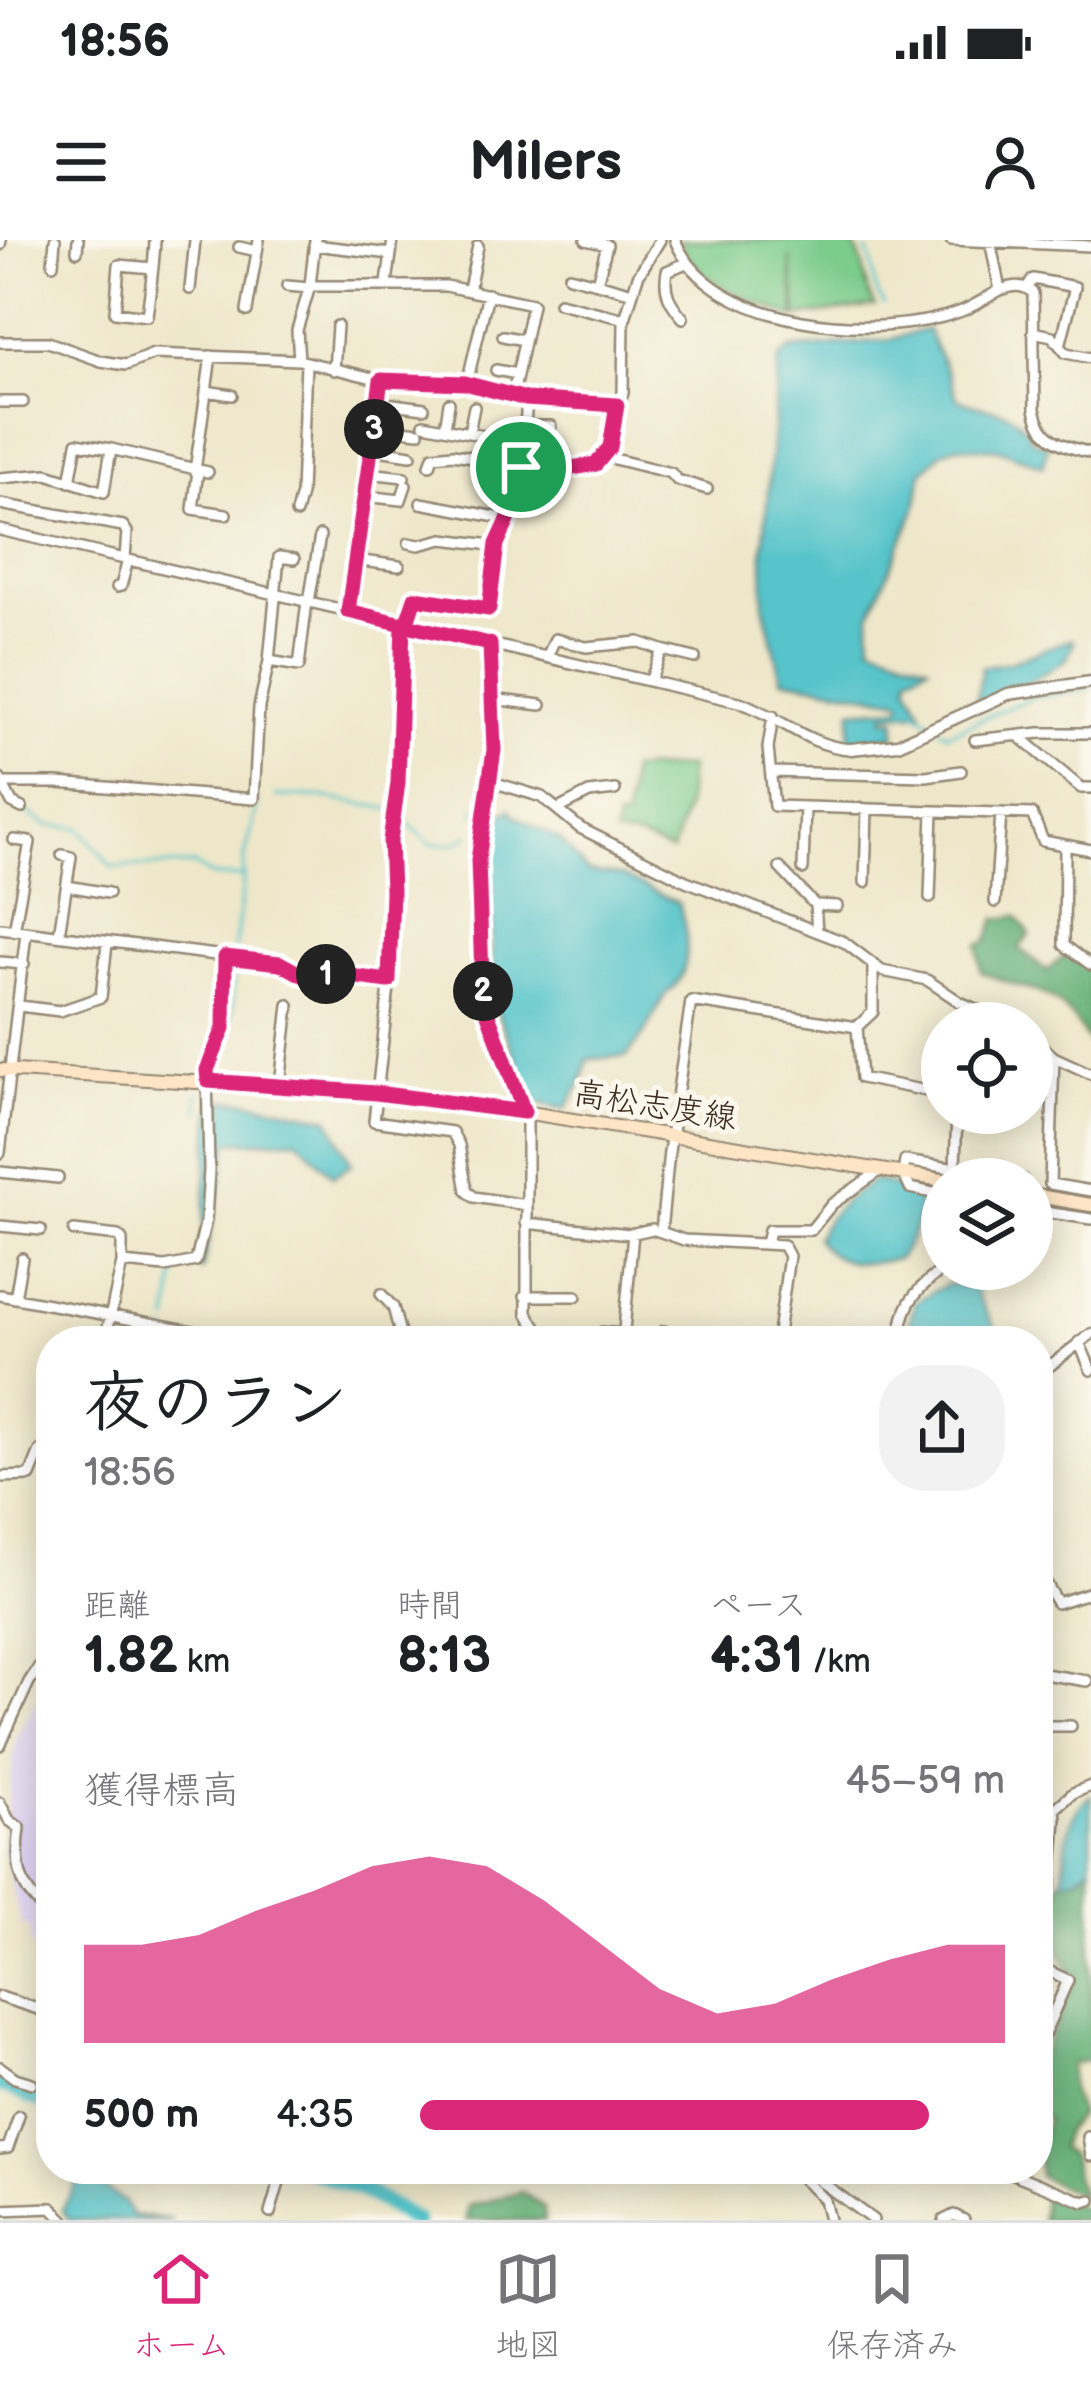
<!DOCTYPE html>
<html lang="ja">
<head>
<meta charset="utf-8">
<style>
  :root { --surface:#fff; --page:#f2f2f2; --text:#202124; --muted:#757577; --line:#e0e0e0; --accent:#db2777 }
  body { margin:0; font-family:"Balsamiq Sans","Klee One",sans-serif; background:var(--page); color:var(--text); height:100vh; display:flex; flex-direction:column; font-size:45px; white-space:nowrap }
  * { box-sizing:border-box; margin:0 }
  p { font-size:39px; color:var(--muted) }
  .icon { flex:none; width:66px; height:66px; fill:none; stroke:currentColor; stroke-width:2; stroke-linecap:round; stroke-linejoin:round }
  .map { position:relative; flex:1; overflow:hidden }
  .sheet { position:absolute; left:36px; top:1086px; width:1017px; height:858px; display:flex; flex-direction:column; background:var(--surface); border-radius:48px; box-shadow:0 6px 30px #0003 }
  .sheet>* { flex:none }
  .buttons { position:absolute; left:921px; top:762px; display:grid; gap:24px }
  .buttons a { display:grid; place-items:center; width:132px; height:132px; border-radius:50%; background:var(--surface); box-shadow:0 6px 30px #0003; font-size:60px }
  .pin { position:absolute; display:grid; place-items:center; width:102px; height:102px; color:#fff; margin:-51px; border:6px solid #fff; border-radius:50%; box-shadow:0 3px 12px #0007 }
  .km { position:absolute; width:60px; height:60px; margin:-30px; border-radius:50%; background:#222; color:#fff; font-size:33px; line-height:60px; text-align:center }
  .round { display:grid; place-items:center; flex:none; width:126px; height:126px; border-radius:48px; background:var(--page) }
  .head { display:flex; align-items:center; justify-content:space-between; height:204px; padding:0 48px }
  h1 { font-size:66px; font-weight:800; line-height:90px }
  .stats { display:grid; grid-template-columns:repeat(3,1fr); gap:18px; height:204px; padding:12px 48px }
  .stats div { display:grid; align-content:center }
  .stats b { font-size:51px; font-weight:800 }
  .stats small { font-size:33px; font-weight:400 }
  .stats p { font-size:33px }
  .chart { height:336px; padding:24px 48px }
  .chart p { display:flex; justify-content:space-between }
  .chart svg { width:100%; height:216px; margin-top:12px; fill:var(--accent); opacity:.7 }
  ul { padding:0 48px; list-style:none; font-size:39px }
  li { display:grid; grid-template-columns:192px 144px 1fr; align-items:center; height:90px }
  li i { height:30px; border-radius:15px; background:var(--accent) }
  .status { display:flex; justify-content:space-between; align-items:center; height:84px; padding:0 60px; background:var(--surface); direction:ltr }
  .status svg { height:33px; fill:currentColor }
  header { display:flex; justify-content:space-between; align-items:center; height:156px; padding:0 48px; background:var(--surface); font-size:54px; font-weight:800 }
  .tab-bar { display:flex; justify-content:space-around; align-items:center; height:168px; border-top:3px solid var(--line); background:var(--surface); font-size:33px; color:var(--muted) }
  .tab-bar a { display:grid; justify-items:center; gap:6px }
  .tab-bar .current { color:var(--accent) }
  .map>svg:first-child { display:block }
  .built { fill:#e0d4f4 }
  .green { fill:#7ccc8c; stroke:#5c7b55; stroke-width:3 }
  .forest { fill:#65b078; stroke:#506d4b; stroke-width:3 }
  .water { fill:#56c4ca; stroke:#487774; stroke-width:3 }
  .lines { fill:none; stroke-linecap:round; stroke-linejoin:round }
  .stream { stroke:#56c4ca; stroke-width:3 }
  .river { stroke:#56c4ca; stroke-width:16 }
  .minor-casing { stroke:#948874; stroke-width:14 }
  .tertiary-casing { stroke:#948874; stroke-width:15 }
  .secondary-casing { stroke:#948874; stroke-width:16 }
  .minor { stroke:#fff; stroke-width:9 }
  .tertiary { stroke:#fff; stroke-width:10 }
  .secondary { stroke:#fde5c5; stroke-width:12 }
  .route-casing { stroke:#fff; stroke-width:24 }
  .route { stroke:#db2777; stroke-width:15 }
  .labels { text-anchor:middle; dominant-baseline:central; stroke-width:10; stroke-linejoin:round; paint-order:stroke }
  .street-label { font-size:33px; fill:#3b2a1e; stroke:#fbf7ec }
</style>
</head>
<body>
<div class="status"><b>18:56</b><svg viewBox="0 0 49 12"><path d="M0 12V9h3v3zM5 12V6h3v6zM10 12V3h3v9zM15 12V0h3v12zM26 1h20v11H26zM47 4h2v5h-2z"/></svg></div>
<header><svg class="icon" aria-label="menu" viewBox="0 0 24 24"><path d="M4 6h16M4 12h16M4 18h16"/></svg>Milers<svg class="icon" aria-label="person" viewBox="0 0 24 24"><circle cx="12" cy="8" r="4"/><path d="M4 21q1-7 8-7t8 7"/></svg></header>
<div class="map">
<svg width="1091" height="1980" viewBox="0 0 1091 1980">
  <rect width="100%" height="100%" fill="#fbf7ec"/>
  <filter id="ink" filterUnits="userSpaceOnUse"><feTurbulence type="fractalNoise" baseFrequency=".00833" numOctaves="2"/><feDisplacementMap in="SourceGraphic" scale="24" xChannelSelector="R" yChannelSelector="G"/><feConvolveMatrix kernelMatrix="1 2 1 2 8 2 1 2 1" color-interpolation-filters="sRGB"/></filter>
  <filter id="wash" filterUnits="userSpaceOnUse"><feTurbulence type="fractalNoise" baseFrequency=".004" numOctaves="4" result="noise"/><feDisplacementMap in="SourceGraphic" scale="48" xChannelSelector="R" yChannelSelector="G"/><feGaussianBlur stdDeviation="2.7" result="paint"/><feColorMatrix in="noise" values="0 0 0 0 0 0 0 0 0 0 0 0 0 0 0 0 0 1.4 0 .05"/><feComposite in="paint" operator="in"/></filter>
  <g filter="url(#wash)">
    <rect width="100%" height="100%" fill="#eee7ca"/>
    <!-- built -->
    <path class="built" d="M 35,1463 L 51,1465 L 51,1705 L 31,1706 L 30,1687 L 22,1687 L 3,1607 L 16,1498 Z"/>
    <!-- green -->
    <path class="green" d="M 679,0 L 849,0 C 871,26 859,39 875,66 L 798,77 L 790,17 L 795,78 C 752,60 697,46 679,0 Z
      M 689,527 L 686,567 L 672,612 L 638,598 L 614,595 L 617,579 L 625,580 L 630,530 Z"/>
    <!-- forest -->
    <path class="forest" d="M 1017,676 L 1030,695 L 1019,708 L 1047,731 L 1068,713 L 1091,729 L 1091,805 C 1051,740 1042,759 981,732 L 978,704 L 987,702 L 996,679 Z
      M 1091,1627 L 1091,1820 L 1071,1824 L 1070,1849 L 1080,1874 L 1065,1890 L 1060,1909 L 1071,1915 L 1076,1940 L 1085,1957 L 1039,1936 L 1038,1912 L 1047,1878 L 1038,1874 L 1038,1823 L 1075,1740 L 1059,1710 L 1058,1641 L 1078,1638 Z
      M 522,1952 L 544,1967 L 545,1980 L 466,1980 L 468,1966 Z
      M 1043,1952 L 1091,1971 L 1091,1980 L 1041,1980 Z"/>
    <!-- water -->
    <path class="water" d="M 927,89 C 937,113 949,132 957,158 C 993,177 1009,158 1032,200 L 1048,206 L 1043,226 L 998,209 L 956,206 L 944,211 L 922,232 L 916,269 L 870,374 L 871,404 L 929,425 L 909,435 L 909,446 L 922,472 L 885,474 L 885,479 L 896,479 L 895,496 L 849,501 L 852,470 L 901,467 L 902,460 L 782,439 L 764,365 L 763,311 L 779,119 L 791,109 L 888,100 Z
      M 1071,399 L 1074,403 L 1066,420 L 1031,441 L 976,463 L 982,427 L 1010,422 Z
      M 511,569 L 514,575 L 560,600 L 588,632 L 621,636 L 678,663 C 687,688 693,723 675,746 C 666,756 668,748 662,760 C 650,784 645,794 627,816 L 588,819 L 582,841 L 566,869 L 534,862 L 499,778 L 491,738 L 493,587 L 489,582 Z
      M 216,860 L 246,861 L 329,878 L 352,924 L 333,936 L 298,899 L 229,902 L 202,1030 L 196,1026 L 203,992 L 211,868 Z
      M 875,940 C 893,943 902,952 920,955 C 922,978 912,1001 897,1019 C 866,1025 835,1028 816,998 C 829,971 851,955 875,940 Z
      M 947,1044 L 976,1048 C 979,1068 995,1079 998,1101 L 925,1101 L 907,1091 L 915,1062 Z
      M 1091,1555 L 1091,1626 L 1078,1637 L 1063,1641 C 1065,1609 1064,1576 1091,1555 Z
      M 83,1932 L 125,1963 L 132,1975 L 172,1980 L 69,1980 L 62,1970 Z"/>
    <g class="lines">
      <!-- stream -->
      <path class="stream" d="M 867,11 C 878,30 867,41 884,64
        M 917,471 L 933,483
        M 941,489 L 946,494 L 1033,457 L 1091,449
        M 276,556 L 321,557 L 390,569
        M 24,571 L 47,585 L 80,588 L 112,627 L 194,625 L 214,637 L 244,637 L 234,714 L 232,777 L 220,810
        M 396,572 L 431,604 L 455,604 L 469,595
        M 475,573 L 477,569
        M 244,636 C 242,612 255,588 257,563
        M 198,854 L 199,872
        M 169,1082 L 176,1031 L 196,1026
        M 167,1101 L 168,1091"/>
      <!-- river -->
      <path class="river" d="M 0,1844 L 51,1865
        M 308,1929 L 364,1951 L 415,1980"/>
    </g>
  </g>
  <g filter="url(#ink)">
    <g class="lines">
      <defs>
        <path id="minor" d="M 586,0 L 607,5 L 597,43 L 633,53
          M 675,0 C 712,90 878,101 959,72 C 973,67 986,58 1000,50 L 990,0
          M 951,0 L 1091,6
          M 0,5 L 1,0
          M 314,5 L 391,14
          M 239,7 L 257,11
          M 77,11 L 78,0
          M 53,24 L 55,0
          M 153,28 L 119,25 L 115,72 L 147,76 C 150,51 154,26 155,0
          M 569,36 L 597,43
          M 387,43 L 393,0
          M 287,46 L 309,48
          M 310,46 L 446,46 L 532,64 L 513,155
          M 1027,47 L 1033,39 L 1075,47 L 1060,106
          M 190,49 L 195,0
          M 469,49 L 478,6
          M 1000,50 C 1012,46 1022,43 1033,53 L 1035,169 C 1042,201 1061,205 1091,213
          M 559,63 L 625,79
          M 247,71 L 259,0
          M 683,78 C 670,63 663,52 667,31 L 686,23
          M 1033,92 L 1052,96 L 1066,113 L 1091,118
          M 503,96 L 524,100
          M 0,102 L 48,102 L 101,121 L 126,125 L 154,114 L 299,120 L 381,140 L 465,143 L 527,159 L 617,165
          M 299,120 L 297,90 L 310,46 L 315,0
          M 334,130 L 337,86
          M 496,130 L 517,134
          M 467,143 L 488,54
          M 206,151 L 232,155
          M 0,162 L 23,162
          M 378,162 L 424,168
          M 424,184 L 524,204
          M 526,186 L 551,186
          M 374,187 L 419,192
          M 445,188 L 449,163
          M 469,192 L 474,167
          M 371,209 L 411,215
          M 606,217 L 671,233 L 677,240 L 707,249
          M 430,225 L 433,216 L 453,214 L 561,230 L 596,224 L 606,217 L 623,152 L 624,82 L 638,36 L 660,0
          M 195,231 L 211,116
          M 198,231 L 193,269 L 226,274
          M 368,233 L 404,237
          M 0,238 L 47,234 L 104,252 L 111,209 L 208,232
          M 70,242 L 77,203 L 111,209
          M 364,256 L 401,260 L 406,245
          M 421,263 L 507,279
          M 0,264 L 123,286 L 127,292 L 125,319
          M 296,273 L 301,254 L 306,123
          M 0,290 L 739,462 C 778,475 808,507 851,509
          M 409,303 L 419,305 L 443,299 L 492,305 L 500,303 L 509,271 L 520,254 L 527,159
          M 355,320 L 399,326
          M 117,347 L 121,346 L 128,320
          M 309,362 L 320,296
          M 348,371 L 381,140
          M 403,384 L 399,543 L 390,601 L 389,747 L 374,881 L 452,892 L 459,905 L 467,951 L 474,957 L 526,965
          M 406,385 L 415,358 L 489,369 L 497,303
          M 490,404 L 493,510 L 478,619 L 481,737 L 488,774 L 527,882 L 527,1073 L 537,1089 L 554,1101
          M 547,417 L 555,399 L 586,407 L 639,402 L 662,410
          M 269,421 L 299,426 L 307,361
          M 650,441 L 662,410 L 695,418
          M 492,459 L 541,465
          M 773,476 L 768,508 L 774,566 L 1032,574 L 1043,601 L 1091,610
          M 1020,497 L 1081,548 L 1091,548
          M 975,500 L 1040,493 L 1091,493
          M 771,532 L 926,536 L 961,531
          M 0,539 L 12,563 L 22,568
          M 489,541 L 542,557 L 580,588 L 686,641 L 844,702 L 882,731 L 927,740 L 960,762 L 1007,783
          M 5,543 L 57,543 L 254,559 L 259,467 L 269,421 L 279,317 L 294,319
          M 558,569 L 589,553 L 615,550
          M 14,600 L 30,602 L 14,691
          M 1065,607 L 1064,705 L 1091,725
          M 780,628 L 815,665 L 817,691
          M 803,629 L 805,567
          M 865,642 L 867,569
          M 67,646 L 108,653
          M 930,658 L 933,571
          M 995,662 L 1001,573
          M 815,665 L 837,666
          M 0,688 L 280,723 L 302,735 L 333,734 L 389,741
          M 59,694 L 71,617 L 62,615
          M 0,722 L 24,724
          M 19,766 L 60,771 L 101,757 L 107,704
          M 857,787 L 861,838 L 942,854
          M 1032,798 L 1054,817 L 1050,944 L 1091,951
          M 1054,817 L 1091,834
          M 280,845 L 289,765
          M 0,913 L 26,693
          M 955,928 L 957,873
          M 0,932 L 58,938
          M 942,955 L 910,948 L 903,934 L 905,921 L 1022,939
          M 1032,970 L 1091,979
          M 526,983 L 630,994 L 652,989 L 684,1000 L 783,1005 L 789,1016 L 777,1101
          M 0,986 L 41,990
          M 74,991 L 118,996 L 122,1000 L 122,1023
          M 661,991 L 669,912 L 691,761 L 857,787 L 873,772 L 873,725
          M 766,1004 L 769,990 L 811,990 L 832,964 L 881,930
          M 381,1054 L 393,1067 L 402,1101
          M 0,1055 L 246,1101
          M 525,1056 L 576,1056
          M 15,1058 L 22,1018
          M 602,1092 L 623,1094
          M 872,1094 L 873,1101
          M 105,1101 L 122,1023 L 165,1027 L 196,1021 L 206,980 L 209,930 L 207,830 L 224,788 L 225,717
          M 623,1101 L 633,993
          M 651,1101 L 664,1091
          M 900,1101 C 902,1067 912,1053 939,1032 L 942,1017
          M 1079,1102 L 1091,1130
          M 1038,1135 L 1091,1094
          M 0,1237 L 30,1236 L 40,1211 L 51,1202
          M 1038,1331 L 1057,1363 L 1091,1352
          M 1038,1433 L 1087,1441
          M 1038,1486 L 1071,1486
          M 0,1505 L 29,1442 L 51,1409
          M 0,1563 L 9,1580 L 20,1588 C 15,1625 18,1651 51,1674
          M 1038,1563 L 1055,1569 L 1056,1579 L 1051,1644 L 1038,1675
          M 1055,1569 L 1073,1553 L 1091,1546
          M 1038,1726 L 1068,1740 L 1038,1808
          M 0,1757 L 51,1773
          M 0,1827 L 15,1838 L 32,1843
          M 1088,1897 L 1091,1916
          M 0,1909 L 8,1908 L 19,1876
          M 804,1929 L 800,1936 L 824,1960 L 829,1980
          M 809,1929 L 813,1936 L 873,1980
          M 1001,1929 L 1084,1962 L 1091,1960
          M 0,1970 L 52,1968 L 64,1980
          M 270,1973 L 283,1929
          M 944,1980 L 954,1975 L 964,1980"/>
        <path id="tertiary" d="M 851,509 L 898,504 L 1008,454 L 1091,442"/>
        <path id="secondary" d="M 0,830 L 376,853 L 524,872 L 942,940
          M 1032,955 L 1091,965"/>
      </defs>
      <!-- minor casing -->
      <use href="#minor" class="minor-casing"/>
      <!-- tertiary casing -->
      <use href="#tertiary" class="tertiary-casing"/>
      <!-- secondary casing -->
      <use href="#secondary" class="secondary-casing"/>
      <!-- minor -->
      <use href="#minor" class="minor"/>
      <!-- tertiary -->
      <use href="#tertiary" class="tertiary"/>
      <!-- secondary -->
      <use href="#secondary" class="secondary"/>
    </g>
  </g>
  <g class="lines" filter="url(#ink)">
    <defs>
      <path id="route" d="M 521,227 L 520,254 L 497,304 L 489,369 L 415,358 L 406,385 L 403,384 L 398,543 L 390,601 L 392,651 L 389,741 L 334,734 L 302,735 L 280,723 L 225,717 L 224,788 L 207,830 L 208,841 L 376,853 L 524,872 L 488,774 L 482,737 L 478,620 L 494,510 L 490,404 L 406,385 L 403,384 L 348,371 L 381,140 L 465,143 L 526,159 L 617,165 L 610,207 L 596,224 L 560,230 L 521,227"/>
    </defs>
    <!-- route casing -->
    <use href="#route" class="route-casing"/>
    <!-- route -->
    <use href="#route" class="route"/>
  </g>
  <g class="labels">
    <!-- street labels -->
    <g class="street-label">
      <text transform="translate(655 866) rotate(9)">高松志度線</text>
    </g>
  </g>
</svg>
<div class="buttons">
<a><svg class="icon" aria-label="locate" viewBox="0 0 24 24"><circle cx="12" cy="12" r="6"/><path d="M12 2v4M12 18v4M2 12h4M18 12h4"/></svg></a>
<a><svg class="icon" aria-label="layers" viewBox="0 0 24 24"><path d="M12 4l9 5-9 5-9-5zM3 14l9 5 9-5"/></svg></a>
</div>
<div class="pin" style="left:521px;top:227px;background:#1e9e55"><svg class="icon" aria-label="arrive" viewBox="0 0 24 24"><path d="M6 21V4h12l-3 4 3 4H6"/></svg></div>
<b class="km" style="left:326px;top:734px">1</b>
<b class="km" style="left:483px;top:751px">2</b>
<b class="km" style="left:374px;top:189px">3</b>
<section class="sheet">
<div class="head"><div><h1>夜のラン</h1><p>18:56</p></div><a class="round"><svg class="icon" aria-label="share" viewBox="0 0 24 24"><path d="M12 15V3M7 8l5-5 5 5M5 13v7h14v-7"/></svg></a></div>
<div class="stats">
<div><p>距離</p><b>1.82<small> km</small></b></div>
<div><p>時間</p><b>8:13</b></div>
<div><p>ペース</p><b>4:31<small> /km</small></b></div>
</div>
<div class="chart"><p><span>獲得標高</span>45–59 m</p>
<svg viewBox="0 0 160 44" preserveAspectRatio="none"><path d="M0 44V24L10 24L20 22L30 17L40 13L50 8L60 6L70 8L80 15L90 24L100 33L110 38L120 36L130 31L140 27L150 24L160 24V44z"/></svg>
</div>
<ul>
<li><b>500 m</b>4:35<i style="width:87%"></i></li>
</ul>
</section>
</div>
<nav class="tab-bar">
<a class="current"><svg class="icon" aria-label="home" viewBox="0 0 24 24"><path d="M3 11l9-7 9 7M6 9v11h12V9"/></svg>ホーム</a>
<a><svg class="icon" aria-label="map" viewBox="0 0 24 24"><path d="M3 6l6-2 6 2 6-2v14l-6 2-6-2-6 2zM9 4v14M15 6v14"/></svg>地図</a>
<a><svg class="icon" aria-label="saved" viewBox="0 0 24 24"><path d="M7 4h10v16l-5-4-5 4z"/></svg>保存済み</a>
</nav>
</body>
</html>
